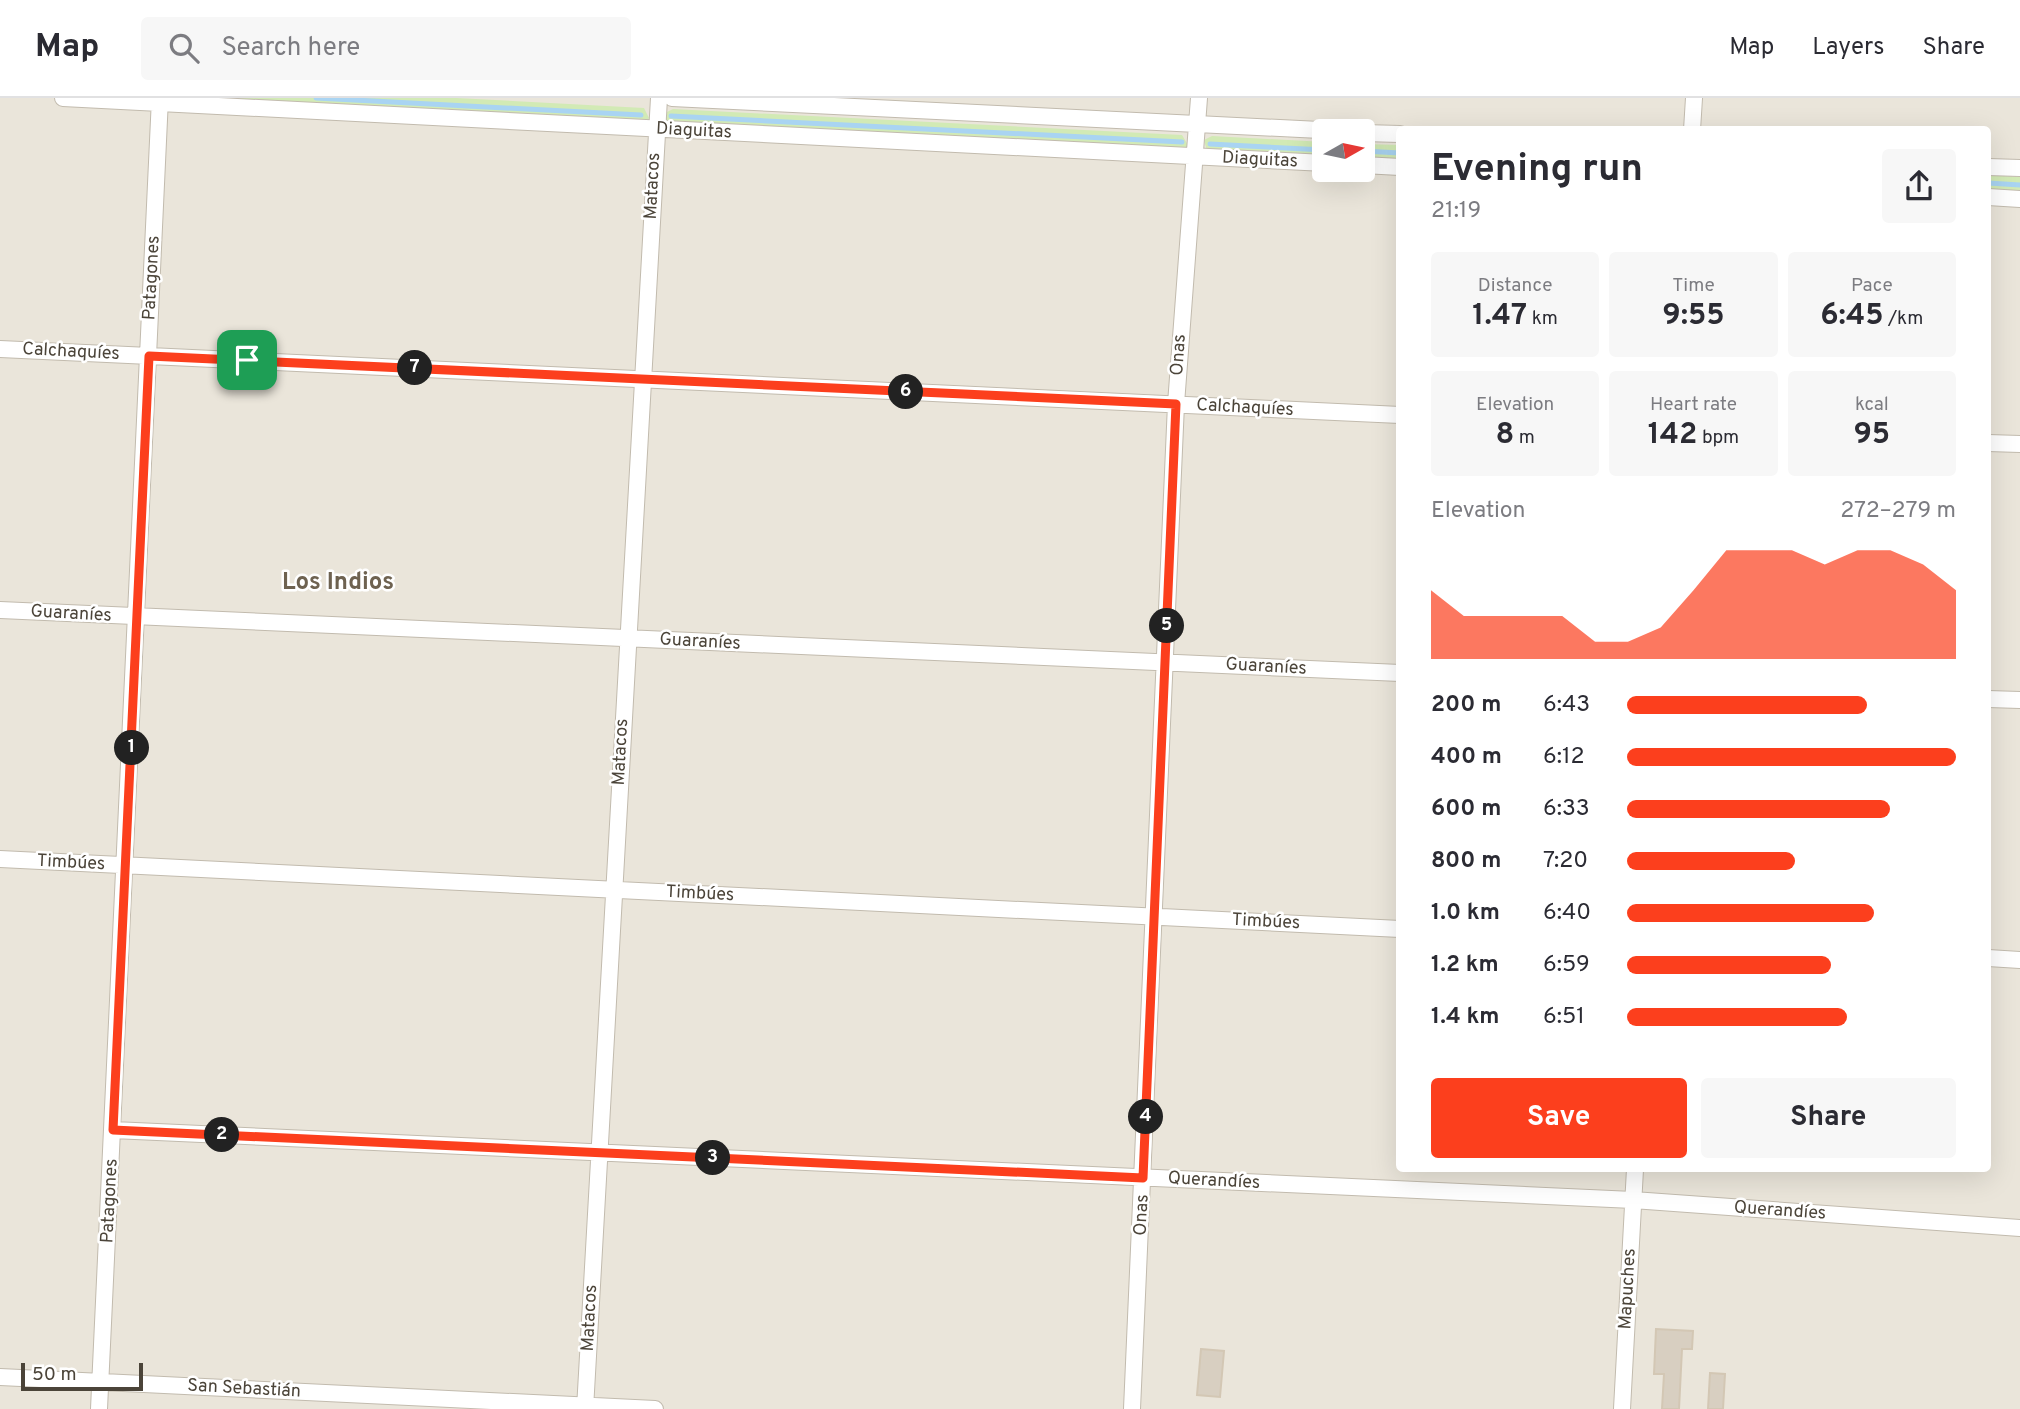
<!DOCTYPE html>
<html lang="en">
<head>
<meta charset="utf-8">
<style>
  :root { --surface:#fff; --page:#f7f7f7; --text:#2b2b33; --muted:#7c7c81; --line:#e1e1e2; --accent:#fc3f1d }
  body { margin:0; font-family:Overpass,sans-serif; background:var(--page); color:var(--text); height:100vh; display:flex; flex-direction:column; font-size:26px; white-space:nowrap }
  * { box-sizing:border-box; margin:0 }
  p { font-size:23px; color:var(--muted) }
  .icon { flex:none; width:38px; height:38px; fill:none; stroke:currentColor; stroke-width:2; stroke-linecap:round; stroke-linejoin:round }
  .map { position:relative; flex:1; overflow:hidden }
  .panel { position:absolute; left:1396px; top:28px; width:595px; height:1046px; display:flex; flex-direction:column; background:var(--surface); border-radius:7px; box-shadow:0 7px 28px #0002 }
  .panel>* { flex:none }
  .needle { width:46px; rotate:81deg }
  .buttons { position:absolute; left:1312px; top:21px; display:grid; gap:14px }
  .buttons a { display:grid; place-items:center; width:63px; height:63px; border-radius:7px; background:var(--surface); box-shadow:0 7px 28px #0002; font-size:35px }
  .scale { position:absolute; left:21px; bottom:18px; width:122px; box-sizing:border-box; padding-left:7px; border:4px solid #4b4439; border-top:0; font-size:19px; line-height:24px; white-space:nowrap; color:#4b4439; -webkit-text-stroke:5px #fff; paint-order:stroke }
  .pin { position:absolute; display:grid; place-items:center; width:60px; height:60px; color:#fff; margin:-30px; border-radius:14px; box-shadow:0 4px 10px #0006 }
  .km { position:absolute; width:35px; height:35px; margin:-18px; border-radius:50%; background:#222; color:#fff; font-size:19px; line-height:35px; text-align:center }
  .round { display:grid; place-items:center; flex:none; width:74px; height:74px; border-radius:7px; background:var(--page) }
  .summary { display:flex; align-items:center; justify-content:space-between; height:119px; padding:0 35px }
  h1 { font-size:38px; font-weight:700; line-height:52px }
  .metrics { display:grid; grid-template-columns:repeat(3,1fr); gap:10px; height:119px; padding:7px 35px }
  .metrics div { display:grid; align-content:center; border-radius:7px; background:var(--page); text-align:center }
  .metrics b { font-size:30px; font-weight:700 }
  .metrics small { font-size:19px; font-weight:400 }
  .metrics p { font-size:19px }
  .chart { height:196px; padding:14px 35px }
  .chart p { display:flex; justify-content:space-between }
  .chart svg { width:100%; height:126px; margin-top:7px; fill:var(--accent); opacity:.7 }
  .cta { display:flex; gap:14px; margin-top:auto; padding:14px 35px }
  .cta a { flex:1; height:80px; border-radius:7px; background:var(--accent); color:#fff; font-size:28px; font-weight:700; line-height:80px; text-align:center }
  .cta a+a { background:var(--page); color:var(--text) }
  ul { padding:0 35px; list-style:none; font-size:23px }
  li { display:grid; grid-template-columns:112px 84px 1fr; align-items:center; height:52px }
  li i { height:18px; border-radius:9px; background:var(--accent) }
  header { display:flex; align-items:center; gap:42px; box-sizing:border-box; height:98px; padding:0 35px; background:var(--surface); border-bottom:2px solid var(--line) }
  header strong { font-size:33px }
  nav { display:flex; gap:38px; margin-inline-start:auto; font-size:24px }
  .search { width:490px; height:63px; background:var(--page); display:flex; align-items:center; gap:18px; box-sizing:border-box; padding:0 24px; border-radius:7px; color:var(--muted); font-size:26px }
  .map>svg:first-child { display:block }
  .residential { fill:#eae5da; fill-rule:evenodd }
  .green { fill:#d2eab5 }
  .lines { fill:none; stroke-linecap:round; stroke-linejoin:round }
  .stream { stroke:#a9d4f2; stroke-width:5 }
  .building { fill:#d8cfc1; stroke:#d3c7b4; stroke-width:2 }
  .minor-casing { stroke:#c2bbae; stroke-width:18 }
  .minor { stroke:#fff; stroke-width:16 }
  .route-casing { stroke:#fff; stroke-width:14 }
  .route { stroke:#fc3f1d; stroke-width:9 }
  .labels { text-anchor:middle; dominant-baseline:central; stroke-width:5; stroke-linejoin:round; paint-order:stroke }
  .street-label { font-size:18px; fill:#4b4439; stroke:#fff }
  .district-label { font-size:24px; font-weight:bold; fill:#6e6250; stroke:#fff }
</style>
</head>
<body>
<header>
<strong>Map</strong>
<div class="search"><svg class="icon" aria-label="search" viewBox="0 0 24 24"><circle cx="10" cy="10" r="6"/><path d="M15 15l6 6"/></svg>Search here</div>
<nav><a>Map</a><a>Layers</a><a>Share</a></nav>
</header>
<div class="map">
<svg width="2020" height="1311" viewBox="0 0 2020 1311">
  <rect width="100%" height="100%" fill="#f6f3ec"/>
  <!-- residential -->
  <path class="residential" d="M 0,0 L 2020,0 L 2020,1311 L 0,1311 ZM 1400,32 L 1988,32 L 1988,1071 L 1400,1071 ZM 1325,33 L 1363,33 L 1363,72 L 1325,72 Z"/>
  <!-- green -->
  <path class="green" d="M 173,0 L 456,0 L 644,10 L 649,20 L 646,24 Z
    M 673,11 L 1182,37 L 1188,47 L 1185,51 L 667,25 L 665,15 Z
    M 1212,38 L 1325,44 L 1325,60 L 1207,53 L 1204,42 Z
    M 1363,46 L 1400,47 L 1400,64 L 1363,62 Z
    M 1988,77 L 2020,79 L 2020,95 L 1988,93 Z"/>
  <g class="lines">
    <!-- stream -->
    <path class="stream" d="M 316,0 L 641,17
      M 671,18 L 1182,44
      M 1210,46 L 1325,52
      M 1363,53 L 1400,55
      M 1988,85 L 2020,87"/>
  </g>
  <!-- building -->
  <path class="building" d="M 1656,1231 L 1693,1233 L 1692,1251 L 1682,1251 L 1679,1311 L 1662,1311 L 1664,1276 L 1654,1276 Z
    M 1201,1251 L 1224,1253 L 1220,1299 L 1197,1297 Z
    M 1710,1275 L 1725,1276 L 1723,1311 L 1708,1311 Z"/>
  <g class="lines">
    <defs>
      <path id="minor" d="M 63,0 L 1325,65
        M 672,0 L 1340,33
        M 1692,32 L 1694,0
        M 1363,35 L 1400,36
        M 1363,67 L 1400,69
        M 1988,69 L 2020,70
        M 1988,99 L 2020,101
        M 0,251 L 1400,317
        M 1988,345 L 2020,346
        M 0,512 L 1400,575
        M 1988,601 L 2020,602
        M 0,761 L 1400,831
        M 1988,860 L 2020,862
        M 113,1032 L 1633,1102 L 2020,1130
        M 0,1279 L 655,1311
        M 99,1311 L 160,0
        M 585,1311 L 659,0
        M 1132,1311 L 1176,306 L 1199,0
        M 1622,1311 L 1635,1071"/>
    </defs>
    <!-- minor casing -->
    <use href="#minor" class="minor-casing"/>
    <!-- minor -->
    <use href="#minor" class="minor"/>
  </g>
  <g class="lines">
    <defs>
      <path id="route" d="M 149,258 L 1176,306 L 1143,1080 L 113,1032 Z"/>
    </defs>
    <!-- route casing -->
    <use href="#route" class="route-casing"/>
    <!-- route -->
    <use href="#route" class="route"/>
  </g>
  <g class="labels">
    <!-- street labels -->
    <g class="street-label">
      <text transform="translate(694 33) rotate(3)">Diaguitas</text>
      <text transform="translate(1260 62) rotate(3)">Diaguitas</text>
      <text transform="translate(653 88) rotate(-87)">Matacos</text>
      <text transform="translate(152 180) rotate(-87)">Patagones</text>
      <text transform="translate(71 254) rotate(3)">Calchaquíes</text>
      <text transform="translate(1179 257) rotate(-86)">Onas</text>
      <text transform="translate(1245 310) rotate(3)">Calchaquíes</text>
      <text transform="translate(71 516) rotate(3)">Guaraníes</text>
      <text transform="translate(700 544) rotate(3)">Guaraníes</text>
      <text transform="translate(1266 569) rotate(3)">Guaraníes</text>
      <text transform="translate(621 654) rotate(-87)">Matacos</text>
      <text transform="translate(71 765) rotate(3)">Timbúes</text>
      <text transform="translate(700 796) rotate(3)">Timbúes</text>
      <text transform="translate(1266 824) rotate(3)">Timbúes</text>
      <text transform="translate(1214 1083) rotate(3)">Querandíes</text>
      <text transform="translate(110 1103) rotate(-87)">Patagones</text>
      <text transform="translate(1780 1113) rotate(4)">Querandíes</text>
      <text transform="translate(1142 1117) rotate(-87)">Onas</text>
      <text transform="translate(1628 1191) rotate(-87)">Mapuches</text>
      <text transform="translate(590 1220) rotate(-87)">Matacos</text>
      <text transform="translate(244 1291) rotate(3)">San Sebastián</text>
    </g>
    <!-- district labels -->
    <g class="district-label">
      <text x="338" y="485">Los Indios</text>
    </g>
  </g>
</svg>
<div class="buttons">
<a><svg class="needle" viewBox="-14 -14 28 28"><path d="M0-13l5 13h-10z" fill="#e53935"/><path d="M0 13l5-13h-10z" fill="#7c7c81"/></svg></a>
</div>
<div class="scale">50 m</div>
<div class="pin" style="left:247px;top:262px;background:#1e9e55"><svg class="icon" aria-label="arrive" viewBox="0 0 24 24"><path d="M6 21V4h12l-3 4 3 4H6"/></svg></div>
<b class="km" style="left:132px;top:650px">1</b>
<b class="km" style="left:222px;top:1037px">2</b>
<b class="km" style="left:713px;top:1060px">3</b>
<b class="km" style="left:1146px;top:1019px">4</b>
<b class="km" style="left:1167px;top:528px">5</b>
<b class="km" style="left:906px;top:294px">6</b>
<b class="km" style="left:415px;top:270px">7</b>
<section class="panel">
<div class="summary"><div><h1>Evening run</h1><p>21:19</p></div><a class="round"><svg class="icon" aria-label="share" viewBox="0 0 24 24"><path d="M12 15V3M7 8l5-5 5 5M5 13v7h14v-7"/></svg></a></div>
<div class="metrics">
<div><p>Distance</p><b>1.47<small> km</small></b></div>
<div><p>Time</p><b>9:55</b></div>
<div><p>Pace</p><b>6:45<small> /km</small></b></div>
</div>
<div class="metrics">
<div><p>Elevation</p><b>8<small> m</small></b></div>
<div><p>Heart rate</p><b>142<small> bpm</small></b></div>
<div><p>kcal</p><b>95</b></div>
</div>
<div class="chart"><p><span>Elevation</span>272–279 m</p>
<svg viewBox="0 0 160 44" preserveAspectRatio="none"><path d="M0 44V20L10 29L20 29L30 29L40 29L50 38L60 38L70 33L80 20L90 6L100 6L110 6L120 11L130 6L140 6L150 11L160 20V44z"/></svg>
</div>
<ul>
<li><b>200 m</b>6:43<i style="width:73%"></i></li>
<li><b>400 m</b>6:12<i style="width:100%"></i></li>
<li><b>600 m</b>6:33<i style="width:80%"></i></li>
<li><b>800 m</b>7:20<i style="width:51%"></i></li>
<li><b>1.0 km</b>6:40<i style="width:75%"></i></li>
<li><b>1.2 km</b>6:59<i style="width:62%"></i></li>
<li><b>1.4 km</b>6:51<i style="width:67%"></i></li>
</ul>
<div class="cta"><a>Save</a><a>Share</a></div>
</section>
</div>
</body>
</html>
